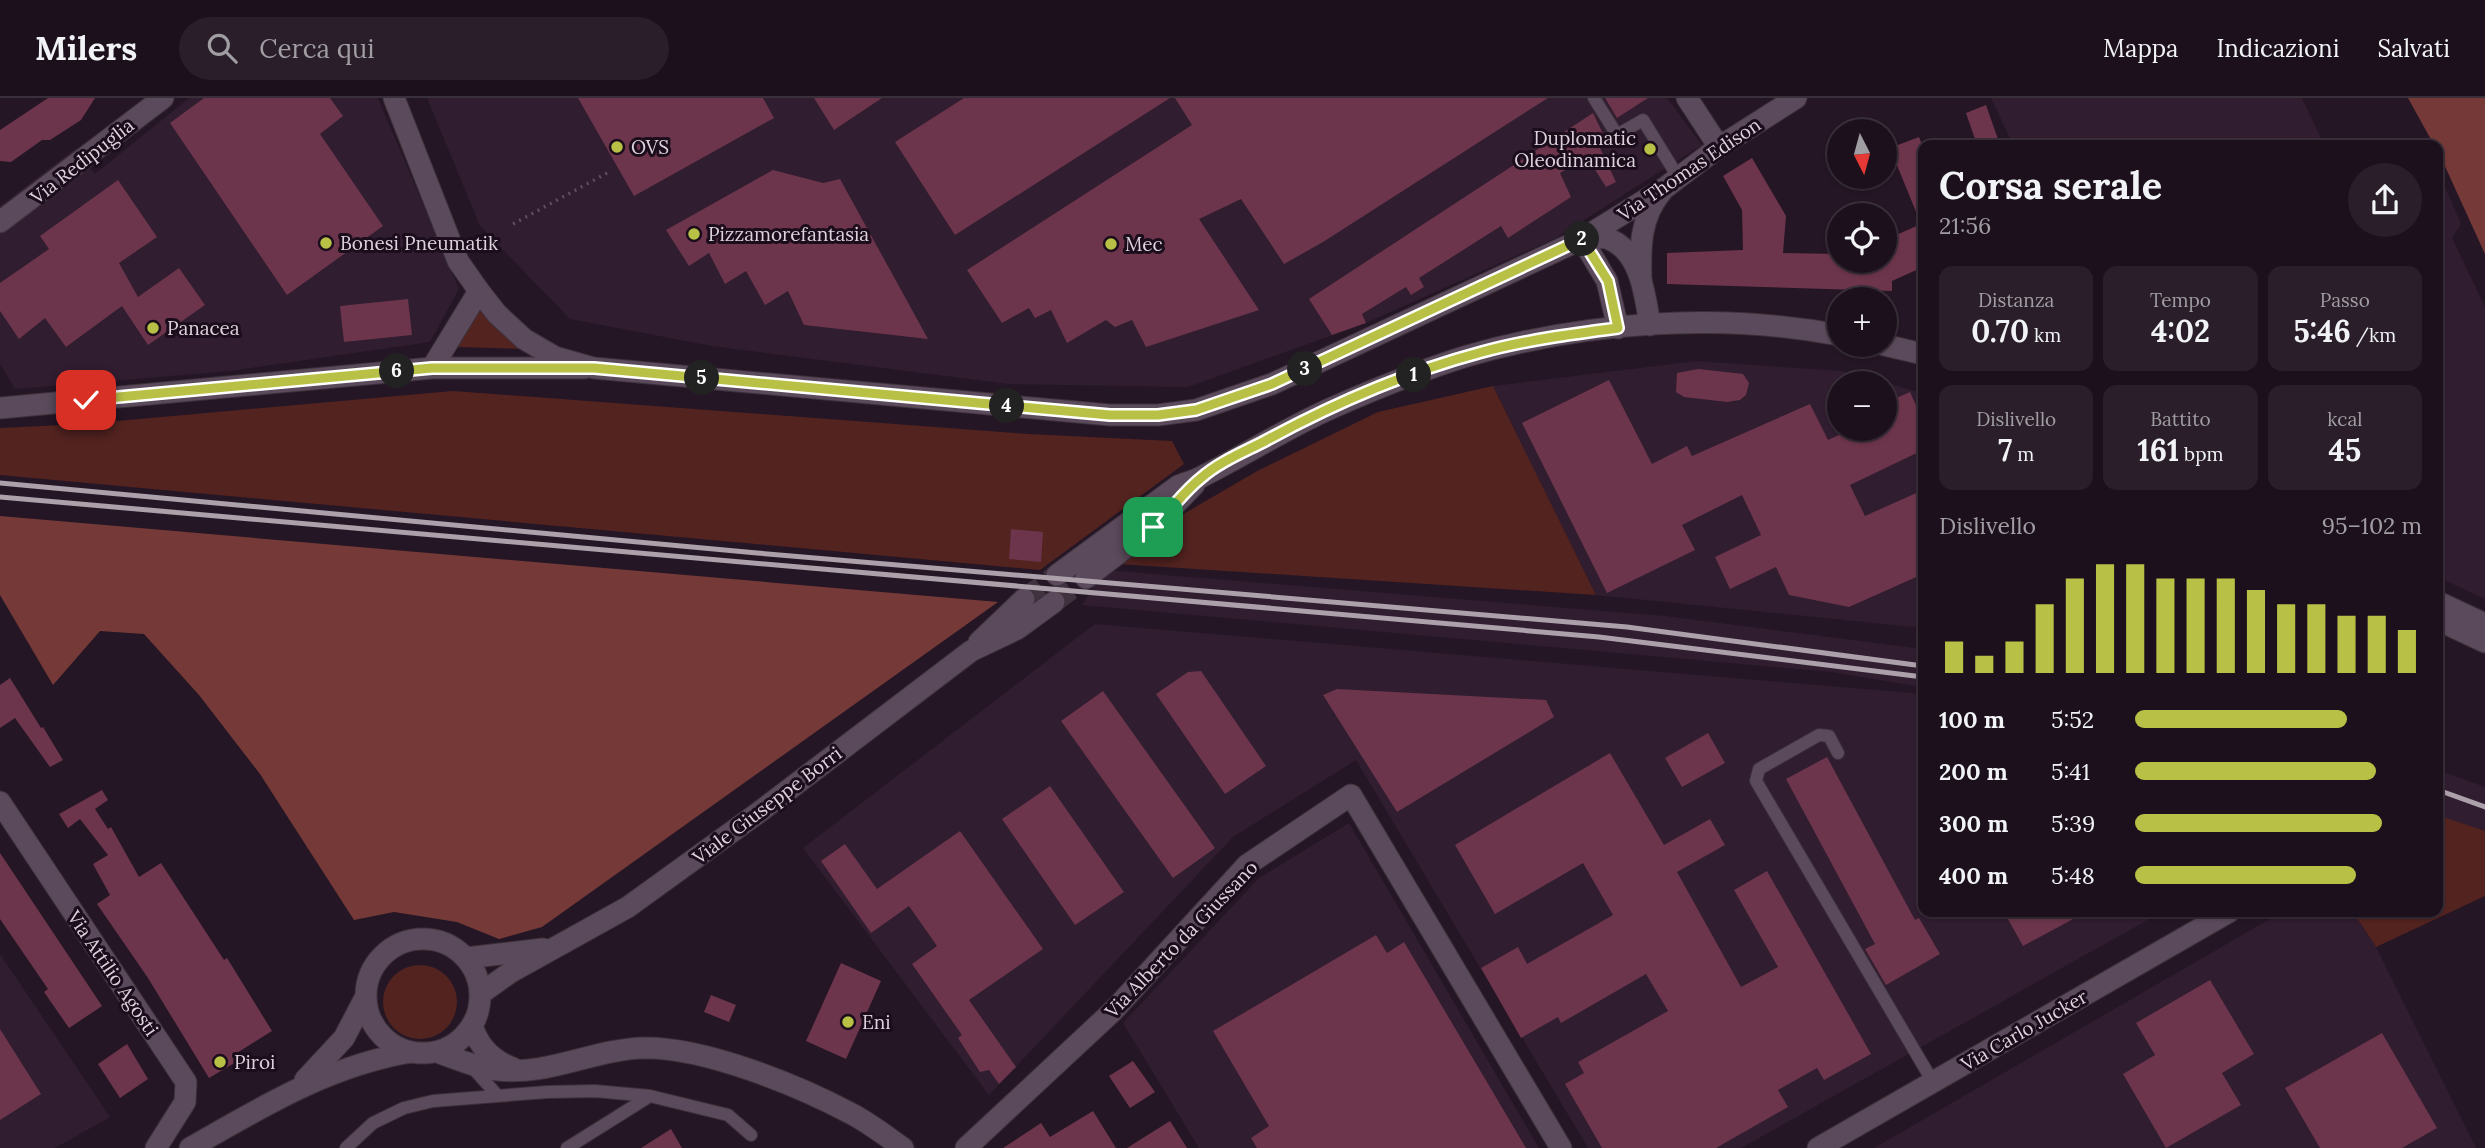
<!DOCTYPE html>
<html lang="it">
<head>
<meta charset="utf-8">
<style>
  :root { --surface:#1c101c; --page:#291e29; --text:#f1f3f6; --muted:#a09da3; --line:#3a303b; --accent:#b9c046 }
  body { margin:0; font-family:Lora,serif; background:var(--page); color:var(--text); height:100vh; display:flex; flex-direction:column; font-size:26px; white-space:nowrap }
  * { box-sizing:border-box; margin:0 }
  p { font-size:23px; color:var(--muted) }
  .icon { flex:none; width:38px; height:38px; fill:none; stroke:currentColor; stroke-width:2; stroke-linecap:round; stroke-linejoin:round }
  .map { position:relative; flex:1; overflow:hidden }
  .side { position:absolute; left:1918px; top:42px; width:525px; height:777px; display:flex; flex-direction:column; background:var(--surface); border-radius:14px; box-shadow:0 2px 5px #0004,0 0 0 2px var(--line) }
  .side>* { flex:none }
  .needle { width:46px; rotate:174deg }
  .controls { position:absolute; left:1827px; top:21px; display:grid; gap:14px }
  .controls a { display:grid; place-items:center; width:70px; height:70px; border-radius:50%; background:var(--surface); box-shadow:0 2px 5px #0004,0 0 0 2px var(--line); font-size:35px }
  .pin { position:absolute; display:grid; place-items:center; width:60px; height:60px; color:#fff; margin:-30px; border-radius:14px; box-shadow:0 4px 10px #0006 }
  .km { position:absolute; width:35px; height:35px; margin:-18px; border-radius:50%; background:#222; color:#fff; font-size:19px; line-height:35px; text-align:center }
  .round { display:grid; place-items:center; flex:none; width:74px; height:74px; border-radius:37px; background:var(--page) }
  .summary { display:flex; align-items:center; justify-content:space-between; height:119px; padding:0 21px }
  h1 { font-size:38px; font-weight:800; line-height:52px }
  .figures { display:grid; grid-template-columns:repeat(3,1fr); gap:10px; height:119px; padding:7px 21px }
  .figures div { display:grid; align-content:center; border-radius:14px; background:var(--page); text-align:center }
  .figures b { font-size:30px; font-weight:800 }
  .figures small { font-size:19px; font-weight:400 }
  .figures p { font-size:19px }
  .chart { height:196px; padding:14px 21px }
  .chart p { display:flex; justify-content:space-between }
  .chart svg { width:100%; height:126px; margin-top:7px; stroke:var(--accent); stroke-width:6 }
  ul { padding:0 21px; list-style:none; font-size:23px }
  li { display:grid; grid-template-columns:112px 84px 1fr; align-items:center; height:52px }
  li i { height:18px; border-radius:9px; background:var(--accent) }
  header { display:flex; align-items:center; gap:42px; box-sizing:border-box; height:98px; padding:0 35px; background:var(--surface); border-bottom:2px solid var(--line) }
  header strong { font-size:33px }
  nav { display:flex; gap:38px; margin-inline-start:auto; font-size:24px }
  .search { width:490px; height:63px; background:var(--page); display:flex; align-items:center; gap:18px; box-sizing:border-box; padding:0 24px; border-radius:38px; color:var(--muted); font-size:26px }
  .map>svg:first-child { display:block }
  .built { fill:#301d30; fill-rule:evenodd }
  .green { fill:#532320 }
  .forest { fill:#753a37 }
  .building { fill:#6c354b }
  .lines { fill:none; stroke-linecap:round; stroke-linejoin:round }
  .secondary-tunnel { stroke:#413240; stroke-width:21; stroke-dasharray:21 10; stroke-linecap:butt }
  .lane-casing { stroke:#3c313b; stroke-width:14 }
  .street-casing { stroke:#3c313b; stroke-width:23 }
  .secondary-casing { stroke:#3c313b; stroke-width:23 }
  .path { stroke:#5d4f5c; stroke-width:3.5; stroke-dasharray:2 5; stroke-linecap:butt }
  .lane { stroke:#5b4a5b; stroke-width:12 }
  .street { stroke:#5b4a5b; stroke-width:21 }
  .secondary { stroke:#5b4a5b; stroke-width:21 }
  .rail { stroke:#aca0ab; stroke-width:5 }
  .route-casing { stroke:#fff; stroke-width:14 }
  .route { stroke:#b9c046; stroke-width:9 }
  .poi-dot { fill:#b9c046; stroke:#1b0d1c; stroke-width:2.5 }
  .labels { text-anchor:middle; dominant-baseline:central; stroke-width:6; stroke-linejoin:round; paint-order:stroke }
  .poi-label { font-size:19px; fill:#ddd2dc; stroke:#1b0d1c; text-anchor:start }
  .street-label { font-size:19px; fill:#ddd2dc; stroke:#1b0d1c }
</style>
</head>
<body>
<header>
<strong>Milers</strong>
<div class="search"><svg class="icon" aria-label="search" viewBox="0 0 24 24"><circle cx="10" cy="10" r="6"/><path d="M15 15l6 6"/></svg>Cerca qui</div>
<nav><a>Mappa</a><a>Indicazioni</a><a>Salvati</a></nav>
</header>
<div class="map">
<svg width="2485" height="1050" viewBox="0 0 2485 1050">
  <rect width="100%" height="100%" fill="#251625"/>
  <!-- built -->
  <path class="built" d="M 189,0 L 378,0 L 459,191 L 430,244 L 230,273 L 15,291 L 0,266 L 0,108 L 76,50 L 95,76 Z
    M 427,0 L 1667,0 L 1702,47 L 1554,141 L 1366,225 L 1188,289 L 1008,286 L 712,248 L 570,221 L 480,128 Z
    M 1991,0 L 2302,0 L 2324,47 L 2013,47 Z
    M 2438,72 L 2461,126 L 2452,140 L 2485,209 L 2485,501 L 2438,479 Z
    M 1696,263 L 1841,273 L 1923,295 L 1923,530 L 1596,497 L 1493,288 ZM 1839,285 L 1885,285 L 1885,331 L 1839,331 Z
    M 1104,472 L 1665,518 L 1923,551 L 1923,589 L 1831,574 L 1082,507 Z
    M 1095,526 L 1923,596 L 1923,814 L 2162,814 L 1741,1050 L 1588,1050 L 1356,662 L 1233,739 L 989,997 L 803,750 Z
    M 2438,672 L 2485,689 L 2485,733 L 2438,717 Z
    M 1349,725 L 1539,1050 L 1199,1050 L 1123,925 L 1259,780 Z
    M 2282,814 L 2353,814 L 2376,849 L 2476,1050 L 1874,1050 Z
    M 0,856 L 110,1019 L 55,1050 L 0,1050 Z"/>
  <!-- green -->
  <path class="green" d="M 480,206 L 527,251 L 457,249 Z
    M 1493,288 L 1596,497 L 1119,466 L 1173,422 L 1259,372 L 1378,314 Z
    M 453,293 L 1028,336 L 1172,343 L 1184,366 L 1040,472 L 0,377 L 0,330 L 84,326 Z
    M 2438,717 L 2485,733 L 2485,798 L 2376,849 L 2353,814 L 2438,814 Z
    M383 904a37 37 0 1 1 74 0a37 37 0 1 1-74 0Z"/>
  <!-- forest -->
  <path class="forest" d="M 2408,0 L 2485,0 L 2485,156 L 2438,53 L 2438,47 L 2434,47 Z
    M 0,418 L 998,504 L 542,829 L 499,841 L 457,824 L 394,814 L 354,822 L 260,676 L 199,597 L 144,536 L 100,533 L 53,587 L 0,497 Z"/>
  <!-- building -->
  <path class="building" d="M 48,0 L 95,0 L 81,22 L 50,42 L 42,42 L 11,64 L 0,63 L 0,32 Z
    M 204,0 L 330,0 L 343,18 L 320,36 L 383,128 L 287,197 L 170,25 Z
    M 578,0 L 763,0 L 774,20 L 634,98 Z
    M 814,0 L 882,0 L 834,32 Z
    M 964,0 L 1170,0 L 955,137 L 895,44 Z
    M 1175,0 L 1548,0 L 1323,144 L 1284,166 L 1241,101 L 1199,121 L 1259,212 L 1146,249 L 1132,222 L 1115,229 L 1106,222 L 1067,245 L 1051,212 L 1035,220 L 1029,210 L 1002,225 L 967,172 L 1192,27 Z
    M 1605,0 L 1648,0 L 1617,20 Z
    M 1986,7 L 2000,47 L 1977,47 L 1966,15 Z
    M 1593,15 L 1608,46 L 1600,50 L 1616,84 L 1606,89 L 1587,59 L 1560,75 L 1571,99 L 1508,140 L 1501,128 L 1419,180 L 1424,189 L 1411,197 L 1406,189 L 1362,216 L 1366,225 L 1332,237 L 1309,201 Z
    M 1919,39 L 1923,49 L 1923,169 L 1892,183 L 1892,193 L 1667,186 L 1667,155 L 1743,152 L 1742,112 L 1723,78 L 1752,60 L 1786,118 L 1783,155 L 1839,156 L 1839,163 L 1885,163 L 1885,142 L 1921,126 L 1890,50 Z
    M 773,72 L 823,85 L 840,81 L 928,241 L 804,227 L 788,193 L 765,207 L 746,173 L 725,186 L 709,155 L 689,168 L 666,132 Z
    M 118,82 L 157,139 L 119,165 L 138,199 L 179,170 L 205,207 L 148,247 L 122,208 L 66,249 L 45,220 L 19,241 L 0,213 L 0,185 L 49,151 L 40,138 Z
    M 408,201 L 412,237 L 344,244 L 340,208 Z
    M 1698,271 L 1743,276 L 1749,285 L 1746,297 L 1740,302 L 1727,304 L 1684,299 L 1676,294 L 1677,275 Z
    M 1609,282 L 1652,366 L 1687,348 L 1692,358 L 1810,306 L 1828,342 L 1852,331 L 1885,331 L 1885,305 L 1910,294 L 1923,323 L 1923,352 L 1850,387 L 1865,418 L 1923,392 L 1923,476 L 1849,509 L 1789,497 L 1776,469 L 1730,491 L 1715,459 L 1761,437 L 1742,397 L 1682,427 L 1695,452 L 1607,495 L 1522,325 Z
    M 1011,431 L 1043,434 L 1041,464 L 1009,461 Z
    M 1201,573 L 1266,668 L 1225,696 L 1156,596 L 1188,574 Z
    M 10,580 L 41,630 L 43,629 L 63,662 L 50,669 L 15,620 L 0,630 L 0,587 Z
    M 1337,591 L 1546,602 L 1554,619 L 1397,714 L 1323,597 Z
    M 1103,593 L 1215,750 L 1173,780 L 1061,623 Z
    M 1708,635 L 1725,665 L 1682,689 L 1665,660 Z
    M 1610,655 L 1664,747 L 1710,721 L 1725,747 L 1677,774 L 1741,889 L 1778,869 L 1734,792 L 1767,773 L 1871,956 L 1824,982 L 1817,970 L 1778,992 L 1788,1009 L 1716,1050 L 1602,1050 L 1565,986 L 1584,975 L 1578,964 L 1668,913 L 1646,876 L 1561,925 L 1558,919 L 1521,940 L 1481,870 L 1518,849 L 1527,866 L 1613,817 L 1583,765 L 1495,816 L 1455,747 Z
    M 1827,659 L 1915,822 L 1919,820 L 1940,856 L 1886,887 L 1865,851 L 1875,846 L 1786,681 Z
    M 1050,688 L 1124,794 L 1075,827 L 1002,721 Z
    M 102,692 L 108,702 L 95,711 L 108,731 L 111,729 L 139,779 L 161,765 L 224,862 L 227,860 L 272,933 L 232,958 L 236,964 L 209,980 L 148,880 L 97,806 L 110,797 L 93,766 L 108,757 L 80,721 L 68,730 L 59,716 Z
    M 960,733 L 1043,851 L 969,902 L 1016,969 L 999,986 L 989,972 L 980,974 L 958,940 L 962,937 L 912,866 L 937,848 L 909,808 L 871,835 L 821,763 L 845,746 L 877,791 Z
    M 0,755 L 102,908 L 69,930 L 44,894 L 48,891 L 0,821 Z
    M 2004,814 L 2086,814 L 2023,848 Z
    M 1376,837 L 1387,855 L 1404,844 L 1526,1050 L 1257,1050 L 1251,1040 L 1269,1028 L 1213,933 Z
    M 841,865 L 881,883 L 846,961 L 806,943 Z
    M 2210,882 L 2254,956 L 2222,975 L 2241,1007 L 2166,1050 L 2123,976 L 2155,957 L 2136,925 Z
    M 711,897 L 736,907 L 729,924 L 704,914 Z
    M 0,931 L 41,996 L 0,1022 Z
    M 2382,935 L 2437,1030 L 2402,1050 L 2320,1050 L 2285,990 Z
    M 127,946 L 148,981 L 120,1000 L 98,966 Z
    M 1133,963 L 1155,994 L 1130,1010 L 1109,978 Z
    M 1093,1013 L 1116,1050 L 1003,1050 L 1041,1025 L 1050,1039 Z
    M 1170,1023 L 1187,1050 L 1127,1050 Z
    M 671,1031 L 682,1050 L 641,1050 Z"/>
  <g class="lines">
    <!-- secondary-tunnel -->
    <path class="secondary-tunnel" d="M 1024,501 L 1057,477
      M 1054,504 L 1086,480"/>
    <defs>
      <path id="lane" d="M 1594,0 L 1617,37 L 1643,22 L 1678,79
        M 1838,655 L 1829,638 L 1819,637 L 1759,671 L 1756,683 L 1933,984
        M 472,969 L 497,997
        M 346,1050 L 373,1025 L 404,1010 L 433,1003 L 547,994 L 595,993 L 650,998 L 728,1017 L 751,1037
        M 567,1050 L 650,998"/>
      <path id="street" d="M 1687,0 L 1719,49
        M 0,124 L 163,0
        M 1582,141 L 1666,89 L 1719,49 L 1796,0
        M 1641,181 C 1640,149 1640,119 1662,93
        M 432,270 L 584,270
        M 0,310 L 432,270 L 479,193
        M 0,704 L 186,984 L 185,1004 L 156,1050
        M 966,1050 L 1114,912 L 1247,767 L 1351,697 L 1561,1050
        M 1818,1050 L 2229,814"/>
      <path id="secondary" d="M 394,0 L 458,163 L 479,193 L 497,216 L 524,241 L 555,259 L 594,270 L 1110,317 L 1158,317 L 1196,312 L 1272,286 L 1582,141 C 1590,141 1603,138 1609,141 C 1641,154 1645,198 1650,227
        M 1582,141 L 1607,183 L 1618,230
        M 1884,247 L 1923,256
        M 1057,477 L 1178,388 C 1186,384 1195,383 1203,378 C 1247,356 1288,329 1334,309 C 1377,290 1422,272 1467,258 C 1586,224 1717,214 1839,237
        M 1086,480 L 1153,429 L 1194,387
        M 2438,504 L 2485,526
        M 2438,522 L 2485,544
        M 979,544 L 1024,501
        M366 898a57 57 0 1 1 114 0a57 57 0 1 1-114 0Z
        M 466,860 L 543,851
        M 480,896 L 511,874 L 628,809 L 758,715 L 971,553 L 1017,531 L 1054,504
        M 472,927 C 478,948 493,963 513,970
        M 437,954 C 457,961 477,970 498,972 C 548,978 594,951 644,950 C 704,949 797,987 850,1015 C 868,1024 886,1038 903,1050
        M 305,982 L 344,940 L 365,900
        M 190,1050 C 262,1009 328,968 411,954"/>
    </defs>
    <!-- lane casing -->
    <use href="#lane" class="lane-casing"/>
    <!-- street casing -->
    <use href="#street" class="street-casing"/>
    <!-- secondary casing -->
    <use href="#secondary" class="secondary-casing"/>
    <!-- path -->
    <path class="path" d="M 513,126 L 609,74"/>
    <!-- lane -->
    <use href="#lane" class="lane"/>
    <!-- street -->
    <use href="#street" class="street"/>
    <!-- secondary -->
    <use href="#secondary" class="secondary"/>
    <!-- rail -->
    <path class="rail" d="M 0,385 L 757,455 L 1627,529 L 1923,568
      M 0,399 L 1599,539 L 1923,579
      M 2438,692 L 2485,709"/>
  </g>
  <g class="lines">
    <defs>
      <path id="route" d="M 86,302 L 432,270 L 594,270 L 1110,317 L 1158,317 L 1196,312 L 1272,286 L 1582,141 L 1608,183 L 1618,230 C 1572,236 1526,242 1482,254 C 1407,274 1333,306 1265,343 C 1244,354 1219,364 1201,380 C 1183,394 1170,414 1153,429"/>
    </defs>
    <!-- route casing -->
    <use href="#route" class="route-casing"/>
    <!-- route -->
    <use href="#route" class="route"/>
  </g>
  <!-- markers -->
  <g class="poi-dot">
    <circle cx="617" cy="49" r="7"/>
    <circle cx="1650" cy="51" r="7"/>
    <circle cx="694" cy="136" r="7"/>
    <circle cx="326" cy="145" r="7"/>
    <circle cx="1111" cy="146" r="7"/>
    <circle cx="153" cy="230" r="7"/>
    <circle cx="848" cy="924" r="7"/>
    <circle cx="220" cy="964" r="7"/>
  </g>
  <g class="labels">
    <!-- poi labels -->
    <g class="poi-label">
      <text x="1636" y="40" text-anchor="end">Duplomatic<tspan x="1636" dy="22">Oleodinamica</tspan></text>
      <text x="631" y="49">OVS</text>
      <text x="708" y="136">Pizzamorefantasia</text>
      <text x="340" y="145">Bonesi Pneumatik</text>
      <text x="1125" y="146">Mec</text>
      <text x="167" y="230">Panacea</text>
      <text x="862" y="924">Eni</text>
      <text x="234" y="964">Piroi</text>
    </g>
    <!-- street labels -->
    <g class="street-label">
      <text transform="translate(82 63) rotate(-38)">Via Redipuglia</text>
      <text transform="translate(1689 71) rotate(-34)">Via Thomas Edison</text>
      <text transform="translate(767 707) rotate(-37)">Viale Giuseppe Borri</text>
      <text transform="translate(1181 841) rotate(-46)">Via Alberto da Giussano</text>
      <text transform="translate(113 875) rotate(56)">Via Attilio Agosti</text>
      <text transform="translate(2024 932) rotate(-30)">Via Carlo Jucker</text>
    </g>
  </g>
</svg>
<div class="controls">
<a><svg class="needle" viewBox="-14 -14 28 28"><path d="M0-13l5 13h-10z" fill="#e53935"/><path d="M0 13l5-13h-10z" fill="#a09da3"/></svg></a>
<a><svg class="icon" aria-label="locate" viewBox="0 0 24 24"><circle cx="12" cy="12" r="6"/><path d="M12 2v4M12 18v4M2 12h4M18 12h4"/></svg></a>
<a>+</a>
<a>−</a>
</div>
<div class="pin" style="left:1153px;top:429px;background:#1e9e55"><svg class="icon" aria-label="arrive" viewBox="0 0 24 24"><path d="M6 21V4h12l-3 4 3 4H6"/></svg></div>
<div class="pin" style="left:86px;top:302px;background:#d93025"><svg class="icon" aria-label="check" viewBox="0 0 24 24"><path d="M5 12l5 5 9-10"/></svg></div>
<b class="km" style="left:1414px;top:277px">1</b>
<b class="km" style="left:1582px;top:141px">2</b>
<b class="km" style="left:1305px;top:271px">3</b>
<b class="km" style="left:1007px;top:308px">4</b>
<b class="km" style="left:702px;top:280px">5</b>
<b class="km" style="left:397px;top:273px">6</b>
<section class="side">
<div class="summary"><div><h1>Corsa serale</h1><p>21:56</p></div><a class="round"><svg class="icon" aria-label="share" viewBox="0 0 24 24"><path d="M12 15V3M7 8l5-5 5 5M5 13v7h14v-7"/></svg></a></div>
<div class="figures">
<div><p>Distanza</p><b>0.70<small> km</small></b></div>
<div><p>Tempo</p><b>4:02</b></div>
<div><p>Passo</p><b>5:46<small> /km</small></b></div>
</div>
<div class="figures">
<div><p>Dislivello</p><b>7<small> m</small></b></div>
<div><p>Battito</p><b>161<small> bpm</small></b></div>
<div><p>kcal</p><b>45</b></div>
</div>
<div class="chart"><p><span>Dislivello</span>95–102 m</p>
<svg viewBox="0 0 160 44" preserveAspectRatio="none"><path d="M5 44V33M15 44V38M25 44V33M35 44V20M45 44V11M55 44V6M65 44V6M75 44V11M85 44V11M95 44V11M105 44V15M115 44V20M125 44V20M135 44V24M145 44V24M155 44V29"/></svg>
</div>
<ul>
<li><b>100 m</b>5:52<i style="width:74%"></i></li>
<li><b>200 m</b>5:41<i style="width:84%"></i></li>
<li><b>300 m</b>5:39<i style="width:86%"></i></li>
<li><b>400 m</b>5:48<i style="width:77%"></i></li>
</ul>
</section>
</div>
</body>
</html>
